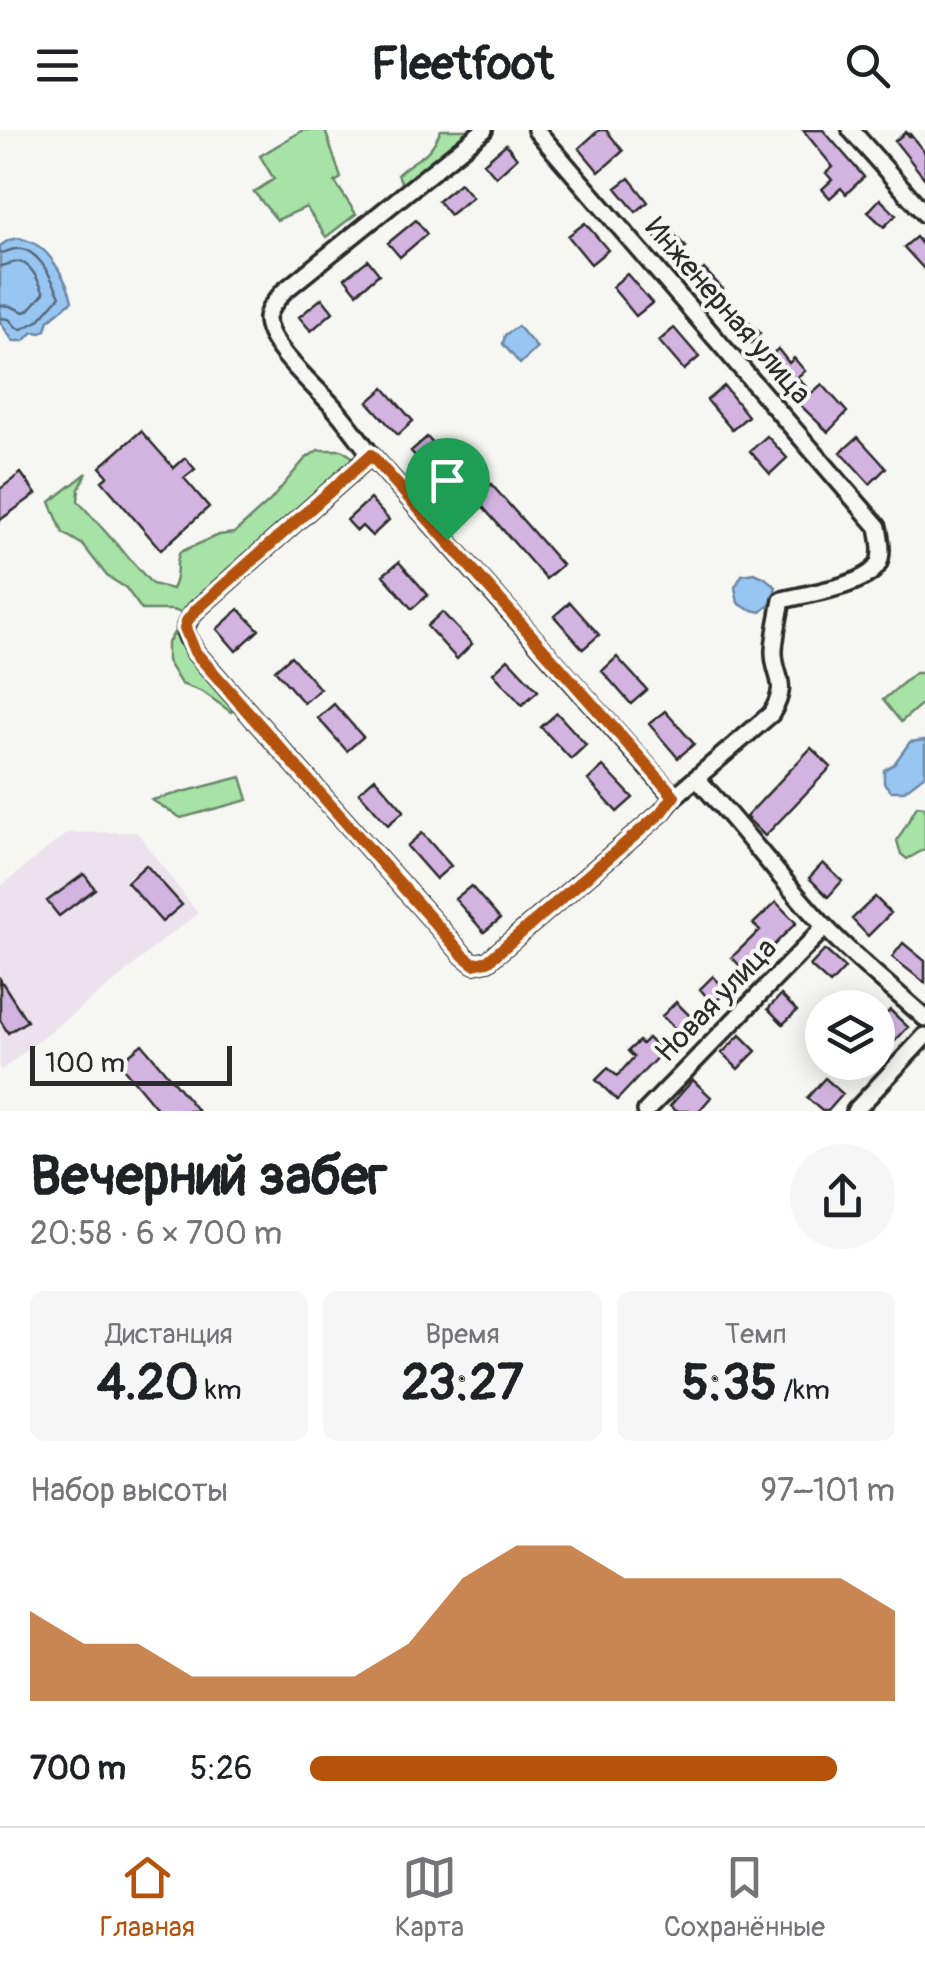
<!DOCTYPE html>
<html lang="ru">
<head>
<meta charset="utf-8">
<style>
  :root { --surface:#fff; --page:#f6f6f6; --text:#202124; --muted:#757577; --line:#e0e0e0; --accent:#b45309 }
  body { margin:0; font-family:Pangolin,sans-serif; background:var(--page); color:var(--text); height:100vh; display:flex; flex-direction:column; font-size:38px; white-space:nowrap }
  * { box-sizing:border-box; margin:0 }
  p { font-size:32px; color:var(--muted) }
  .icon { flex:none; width:55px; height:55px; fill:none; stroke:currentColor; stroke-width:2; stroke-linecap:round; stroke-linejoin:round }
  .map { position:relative; height:981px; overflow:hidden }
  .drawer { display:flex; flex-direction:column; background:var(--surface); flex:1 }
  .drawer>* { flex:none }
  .controls { position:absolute; left:805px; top:860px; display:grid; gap:20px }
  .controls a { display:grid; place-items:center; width:90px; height:90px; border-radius:50%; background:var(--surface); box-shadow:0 5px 25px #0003; font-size:50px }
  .scale { position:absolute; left:30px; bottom:25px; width:202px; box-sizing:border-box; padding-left:10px; border:5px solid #2b2b2b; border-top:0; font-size:28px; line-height:35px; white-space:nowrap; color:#2b2b2b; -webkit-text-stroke:8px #f6f6f2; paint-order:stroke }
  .pin { position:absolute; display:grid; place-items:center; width:85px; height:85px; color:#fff; margin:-102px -42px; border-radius:50% 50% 50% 0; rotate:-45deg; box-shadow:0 0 10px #0007 }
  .pin .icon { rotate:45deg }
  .round { display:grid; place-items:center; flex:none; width:105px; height:105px; border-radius:52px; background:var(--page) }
  .overview { display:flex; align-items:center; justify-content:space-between; height:170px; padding:0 30px }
  h1 { font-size:55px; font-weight:700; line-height:75px }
  .stats { display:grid; grid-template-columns:repeat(3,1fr); gap:15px; height:170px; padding:10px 30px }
  .stats div { display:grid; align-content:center; border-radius:15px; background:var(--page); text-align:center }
  .stats b { font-size:50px; font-weight:700 }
  .stats small { font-size:28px; font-weight:400 }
  .stats p { font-size:28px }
  .chart { height:280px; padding:20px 30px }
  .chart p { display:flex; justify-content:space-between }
  .chart svg { width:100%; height:180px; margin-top:10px; fill:var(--accent); opacity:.7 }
  ul { padding:0 30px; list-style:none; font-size:32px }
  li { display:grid; grid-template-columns:160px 120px 1fr; align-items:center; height:75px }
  li i { height:25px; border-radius:12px; background:var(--accent) }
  header { display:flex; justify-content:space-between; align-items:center; height:130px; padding:0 30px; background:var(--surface); font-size:45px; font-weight:700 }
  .tab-bar { display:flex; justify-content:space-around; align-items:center; height:140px; border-top:2px solid var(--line); background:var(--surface); font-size:28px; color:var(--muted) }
  .tab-bar a { display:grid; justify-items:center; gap:5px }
  .tab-bar .on { color:var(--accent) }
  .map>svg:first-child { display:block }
  .built { fill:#ece2ed }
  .green { fill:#a7e2a7; stroke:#698669; stroke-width:2.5 }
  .water { fill:#98c6f3; stroke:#6c88a3; stroke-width:2.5 }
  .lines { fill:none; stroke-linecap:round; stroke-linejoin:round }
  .shore { stroke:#57697b; stroke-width:2.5 }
  .building { fill:#d3b4e1; stroke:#2b2b2b; stroke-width:2.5 }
  .minor-casing { stroke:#2b2b2b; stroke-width:22 }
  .minor { stroke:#f6f6f2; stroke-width:15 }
  .route-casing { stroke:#fff; stroke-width:20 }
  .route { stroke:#b45309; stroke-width:12 }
  .labels { text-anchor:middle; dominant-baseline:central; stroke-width:8; stroke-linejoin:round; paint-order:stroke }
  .street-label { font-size:30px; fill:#2b2b2b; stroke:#f6f6f2 }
</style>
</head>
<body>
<header><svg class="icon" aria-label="menu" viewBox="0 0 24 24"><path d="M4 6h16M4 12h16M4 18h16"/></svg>Fleetfoot<svg class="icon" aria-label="search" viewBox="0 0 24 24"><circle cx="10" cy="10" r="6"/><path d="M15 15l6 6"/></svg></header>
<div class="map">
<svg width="925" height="981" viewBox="0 0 925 981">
  <rect width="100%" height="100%" fill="#f6f6f2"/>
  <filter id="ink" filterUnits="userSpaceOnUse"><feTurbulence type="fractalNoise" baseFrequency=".01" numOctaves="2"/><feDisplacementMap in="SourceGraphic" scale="20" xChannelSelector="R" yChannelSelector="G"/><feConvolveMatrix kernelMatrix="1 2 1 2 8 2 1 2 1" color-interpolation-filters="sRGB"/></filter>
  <g filter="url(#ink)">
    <!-- built -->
    <path class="built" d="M 137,702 L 198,784 L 161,811 L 119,848 L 0,941 L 0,757 L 67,703 Z"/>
    <!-- green -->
    <path class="green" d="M 303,0 L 325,0 L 341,48 L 335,52 L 356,84 L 326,107 L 306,77 L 277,90 L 254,62 L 274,49 L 260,26 Z
      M 441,0 L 472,0 L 408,55 L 401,52 L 398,44 C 419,24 427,31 441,0 Z
      M 318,320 L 342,320 L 358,331 L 189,484 L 171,480 L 142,480 L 126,458 L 107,446 L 83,415 L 63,403 L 50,372 L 87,343 L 79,359 L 78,371 L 152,454 L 172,459 C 181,442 173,437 180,422 L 219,405 L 234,403 L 270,371 L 305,329 Z
      M 174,503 L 234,578 L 231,582 L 203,562 L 181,554 L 167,531 L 167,514 Z
      M 915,543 L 925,543 L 925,571 L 901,592 L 883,570 Z
      M 241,647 L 248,670 L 181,688 L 152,670 Z
      M 917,676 L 925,677 L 925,719 L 907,729 L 901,724 L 897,711 Z"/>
    <!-- water -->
    <path class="water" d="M 19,108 C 24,110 30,111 35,114 C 52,123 68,153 72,171 L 49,190 L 46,200 L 41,203 L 33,202 L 24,211 L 13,211 L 0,192 L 0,116 L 9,110 Z
      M 518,196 L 537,218 L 520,234 L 503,214 L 505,205 Z
      M 754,443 L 764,447 L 776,457 L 772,473 L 761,482 L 748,479 L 738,473 L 735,457 L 742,445 Z
      M 925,610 L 925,645 L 904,661 L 891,661 L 884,653 L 884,640 L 894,634 L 910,612 Z"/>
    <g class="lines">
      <!-- shore -->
      <path class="shore" d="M 0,123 C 6,123 10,119 16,119 C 38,116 52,150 60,166 L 38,191 L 22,199 L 17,198 L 9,189 L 0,188
        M 0,136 C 6,136 11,132 17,132 C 31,131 39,153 44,163 L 29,180 L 24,182 L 10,176 L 0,175"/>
    </g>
    <!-- building -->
    <path class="building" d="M 599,0 L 606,0 L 623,21 L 599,42 L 579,18 Z
      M 803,0 L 823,0 L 864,47 L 846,64 L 841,58 L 830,68 L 822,59 L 832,50 L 826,43 L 833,37 Z
      M 906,2 L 909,6 L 910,4 L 925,23 L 925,49 L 895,11 Z
      M 506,14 L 517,28 L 496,47 L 484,33 Z
      M 629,48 L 648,72 L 636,82 L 616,58 Z
      M 460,53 L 472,67 L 450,85 L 438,71 Z
      M 880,69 L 896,85 L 884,97 L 868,82 Z
      M 416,90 L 427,104 L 400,127 L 388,113 Z
      M 585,93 L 608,120 L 591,134 L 568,106 Z
      M 664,94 L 686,117 L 675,128 L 653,105 Z
      M 916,107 L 925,118 L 925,140 L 904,117 Z
      M 368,130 L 379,144 L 357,163 L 345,148 Z
      M 704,139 L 723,159 L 712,170 L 693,150 Z
      M 627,144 L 652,173 L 636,186 L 612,157 Z
      M 322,168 L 333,182 L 311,201 L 299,187 Z
      M 737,181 L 760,203 L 751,213 L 727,192 Z
      M 674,198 L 699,227 L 684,240 L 659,211 Z
      M 778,219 L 789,233 L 794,228 L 805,241 L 797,247 L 812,263 L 822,254 L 847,282 L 828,302 L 798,273 L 800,271 L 765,230 Z
      M 724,256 L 748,286 L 732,300 L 707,270 Z
      M 384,258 L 413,291 L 398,305 L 368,272 Z
      M 141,301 L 174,338 L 185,328 L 195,339 L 184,348 L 209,377 L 161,420 L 102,351 L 108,346 L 100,337 Z
      M 767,306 L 787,328 L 770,344 L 750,321 Z
      M 427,307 L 456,340 L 440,354 L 411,321 Z
      M 858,307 L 886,338 L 870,354 L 841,322 Z
      M 21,343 L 36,364 L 0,390 L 0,359 Z
      M 491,354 L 562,435 L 546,449 L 475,368 Z
      M 370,369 L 389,390 L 372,406 L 362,396 L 357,401 L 347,390 Z
      M 399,432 L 428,465 L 412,479 L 383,445 Z
      M 570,472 L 599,505 L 583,519 L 554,486 Z
      M 239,479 L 259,500 L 236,521 L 217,499 Z
      M 442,482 L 472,514 L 457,529 L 427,496 Z
      M 291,526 L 320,559 L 304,573 L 275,540 Z
      M 617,527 L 647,560 L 631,574 L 602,541 Z
      M 508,529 L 538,561 L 522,575 L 493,543 Z
      M 334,574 L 363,607 L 347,621 L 318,588 Z
      M 665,581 L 694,614 L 678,628 L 649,594 Z
      M 557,583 L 586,615 L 571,629 L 541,597 Z
      M 811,618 L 831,637 L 765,706 L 746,687 Z
      M 603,636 L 633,668 L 617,682 L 588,650 Z
      M 375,648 L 404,681 L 388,695 L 359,662 Z
      M 422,703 L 451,736 L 436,749 L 407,716 Z
      M 823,733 L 842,751 L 828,767 L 809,748 Z
      M 146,735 L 182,775 L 162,792 L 127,752 Z
      M 84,744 L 95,759 L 59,786 L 47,771 Z
      M 471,756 L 500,789 L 484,802 L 455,769 Z
      M 875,767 L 891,783 L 868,806 L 852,789 Z
      M 776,772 L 796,793 L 746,843 L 732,827 L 760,800 L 753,794 Z
      M 903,813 L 925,831 L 925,853 L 892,827 Z
      M 825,820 L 845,838 L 830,854 L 810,836 Z
      M 713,846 L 727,861 L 713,874 L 700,859 Z
      M 0,849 L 27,891 L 8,903 L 0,890 Z
      M 781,865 L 797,881 L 783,894 L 768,879 Z
      M 676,872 L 695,891 L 681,905 L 662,886 Z
      M 890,880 L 908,897 L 895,911 L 878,894 Z
      M 740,905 L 756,921 L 738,939 L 722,923 Z
      M 648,908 L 662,922 L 617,970 L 596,950 L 608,938 L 617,946 L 634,927 L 628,921 L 639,911 L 642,914 Z
      M 142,914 L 198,981 L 159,981 L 119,933 Z
      M 825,948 L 843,964 L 828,981 L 822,981 L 807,968 Z
      M 693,950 L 711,967 L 699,981 L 676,981 L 670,976 Z"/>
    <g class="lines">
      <defs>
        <path id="minor" d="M 484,0 L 283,162 C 277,170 268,178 267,188 C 266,216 320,260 337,281 C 349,295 360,310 371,325 L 674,667
          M 851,0 L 925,84
          M 371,325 L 196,480 C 180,499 185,502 195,522 L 464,826 L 474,834 L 488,831 L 662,682 L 674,667 L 771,584 C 791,551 773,548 774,520 C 775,503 779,486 782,470 C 806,464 864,456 877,436 C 884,425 880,409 878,397 L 536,0
          M 697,649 C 741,695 779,748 823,795 C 854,828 891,857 925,888
          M 646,981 L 825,797
          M 855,981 L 925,906"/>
      </defs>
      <!-- minor casing -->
      <use href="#minor" class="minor-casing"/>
      <!-- minor -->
      <use href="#minor" class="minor"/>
    </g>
  </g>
  <g class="lines" filter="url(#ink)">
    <defs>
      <path id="route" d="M 371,325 L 674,666 L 662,682 L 488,831 L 474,834 L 464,826 L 195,522 L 185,498 L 187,491 L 196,480 Z"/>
    </defs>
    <!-- route casing -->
    <use href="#route" class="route-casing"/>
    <!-- route -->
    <use href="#route" class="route"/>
  </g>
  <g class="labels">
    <!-- street labels -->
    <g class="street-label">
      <text transform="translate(728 181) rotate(49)">Инженерная улица</text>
      <text transform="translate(716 870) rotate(-46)">Новая улица</text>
    </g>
  </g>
</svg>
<div class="controls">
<a><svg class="icon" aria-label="layers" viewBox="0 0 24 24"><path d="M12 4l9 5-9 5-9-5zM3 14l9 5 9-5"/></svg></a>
</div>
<div class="scale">100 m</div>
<div class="pin" style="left:447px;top:410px;background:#1e9e55"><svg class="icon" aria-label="arrive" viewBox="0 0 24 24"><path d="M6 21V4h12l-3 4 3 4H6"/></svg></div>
</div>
<section class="drawer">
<div class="overview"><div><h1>Вечерний забег</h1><p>20:58 · 6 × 700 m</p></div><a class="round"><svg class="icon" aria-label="share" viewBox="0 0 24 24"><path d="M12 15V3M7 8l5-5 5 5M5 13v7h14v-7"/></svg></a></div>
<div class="stats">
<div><p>Дистанция</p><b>4.20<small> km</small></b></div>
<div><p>Время</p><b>23:27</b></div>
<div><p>Темп</p><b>5:35<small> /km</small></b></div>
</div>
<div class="chart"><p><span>Набор высоты</span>97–101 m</p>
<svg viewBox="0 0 160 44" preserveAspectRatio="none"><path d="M0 44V22L10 30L20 30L30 38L40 38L50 38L60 38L70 30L80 14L90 6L100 6L110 14L120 14L130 14L140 14L150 14L160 22V44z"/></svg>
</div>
<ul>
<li><b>700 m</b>5:26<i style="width:90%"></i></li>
</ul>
</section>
<nav class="tab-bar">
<a class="on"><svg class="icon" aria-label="home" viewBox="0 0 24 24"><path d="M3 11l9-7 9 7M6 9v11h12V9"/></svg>Главная</a>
<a><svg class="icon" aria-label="map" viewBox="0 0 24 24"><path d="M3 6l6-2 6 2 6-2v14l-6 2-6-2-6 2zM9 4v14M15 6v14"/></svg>Карта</a>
<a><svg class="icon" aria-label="saved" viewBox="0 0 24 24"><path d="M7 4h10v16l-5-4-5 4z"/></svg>Сохранённые</a>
</nav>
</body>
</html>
